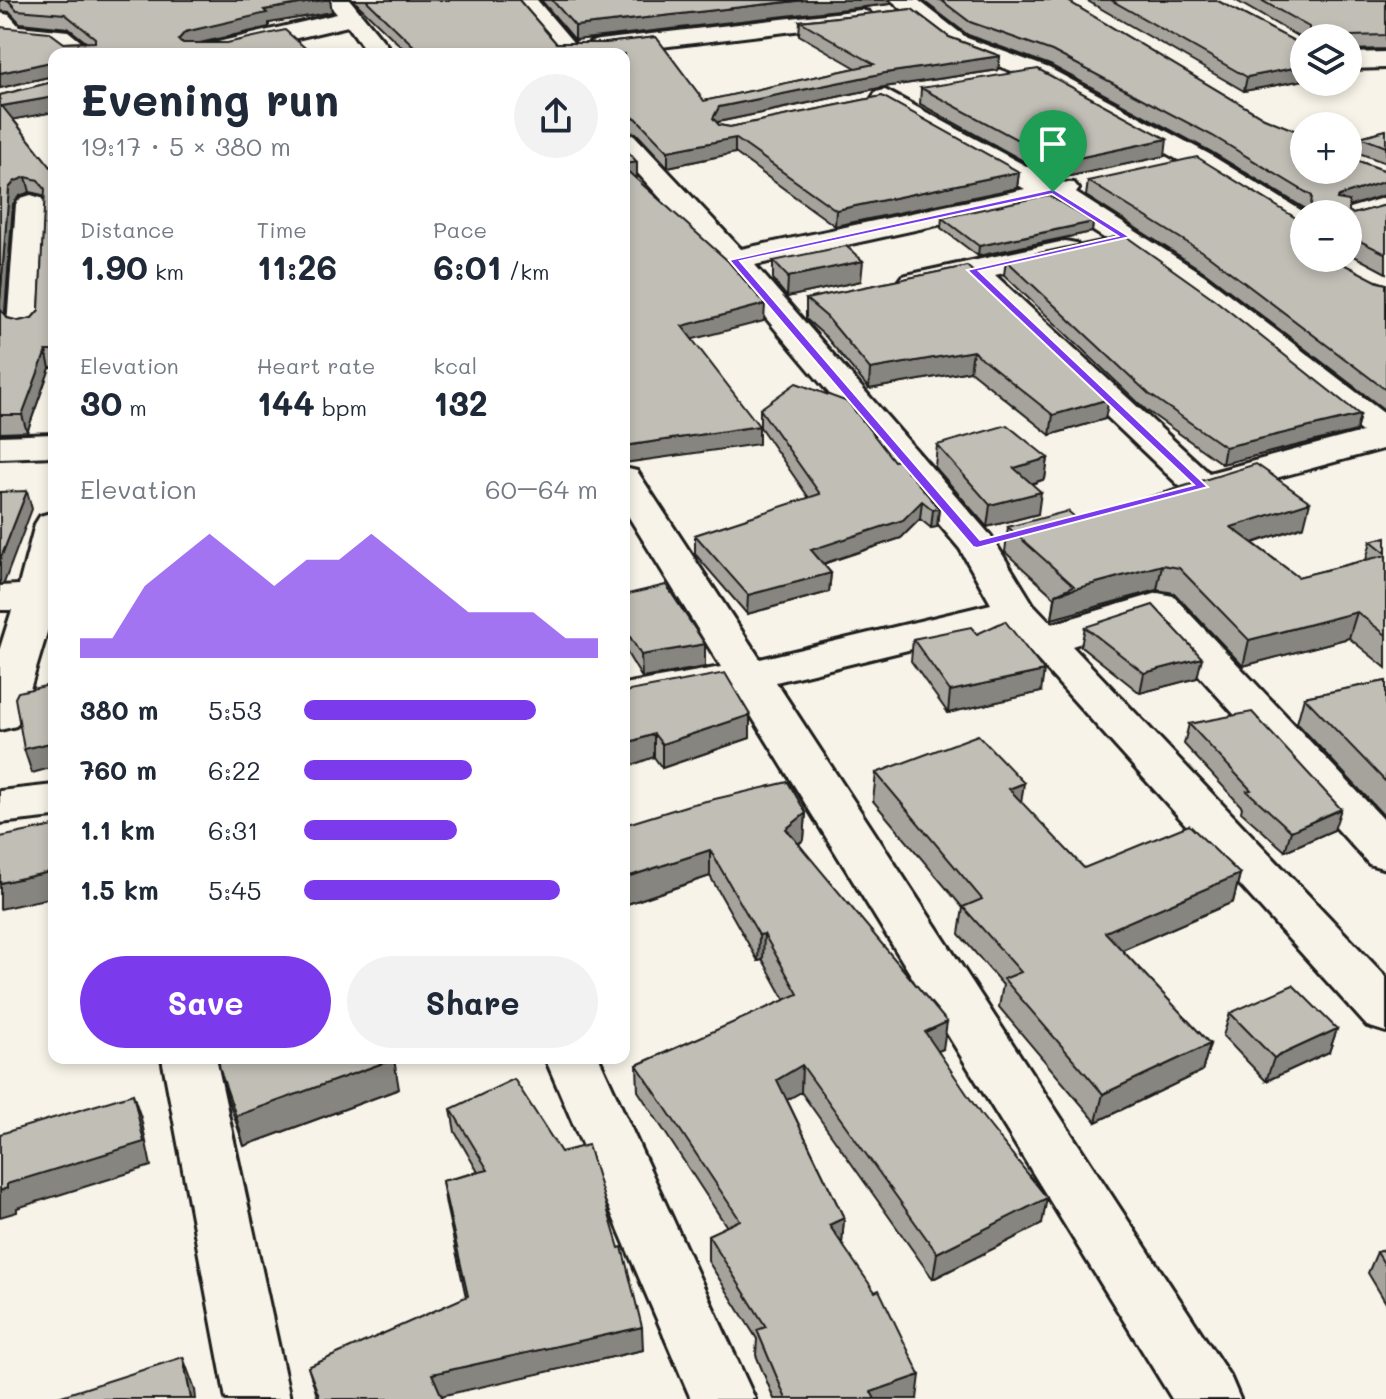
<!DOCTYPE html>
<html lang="en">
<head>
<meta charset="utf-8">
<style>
  :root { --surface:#fff; --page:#f2f2f3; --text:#1f2937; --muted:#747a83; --accent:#7c3aed }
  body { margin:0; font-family:Mali,sans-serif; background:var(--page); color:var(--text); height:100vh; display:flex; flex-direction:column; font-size:30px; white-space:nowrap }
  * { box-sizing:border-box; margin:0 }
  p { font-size:26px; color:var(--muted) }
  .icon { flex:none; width:44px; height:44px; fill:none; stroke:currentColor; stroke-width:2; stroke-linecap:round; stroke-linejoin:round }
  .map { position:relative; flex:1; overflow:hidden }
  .side { position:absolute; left:48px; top:48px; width:582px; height:1016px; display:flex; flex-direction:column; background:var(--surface); border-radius:16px; box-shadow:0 4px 12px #0003 }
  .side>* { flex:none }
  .buttons { position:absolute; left:1290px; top:24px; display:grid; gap:16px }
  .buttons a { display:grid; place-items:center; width:72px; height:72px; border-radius:50%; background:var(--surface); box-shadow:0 4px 12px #0003; font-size:40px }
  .pin { position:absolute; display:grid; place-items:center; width:68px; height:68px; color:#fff; margin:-82px -34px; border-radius:50% 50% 50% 0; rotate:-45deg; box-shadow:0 0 8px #0007 }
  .pin .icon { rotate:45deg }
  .round { display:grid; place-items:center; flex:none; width:84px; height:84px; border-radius:42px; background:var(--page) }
  .summary { display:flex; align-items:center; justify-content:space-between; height:136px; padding:0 32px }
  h1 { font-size:44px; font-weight:800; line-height:60px }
  .stats { display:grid; grid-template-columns:repeat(3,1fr); gap:12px; height:136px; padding:8px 32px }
  .stats div { display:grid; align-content:center }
  .stats b { font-size:34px; font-weight:800 }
  .stats small { font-size:22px; font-weight:400 }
  .stats p { font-size:22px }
  .chart { height:224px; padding:16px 32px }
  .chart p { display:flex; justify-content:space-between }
  .chart svg { width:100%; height:144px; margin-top:8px; fill:var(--accent); opacity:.7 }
  .action { display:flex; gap:16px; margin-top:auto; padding:16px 32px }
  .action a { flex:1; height:92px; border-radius:48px; background:var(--accent); color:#fff; font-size:32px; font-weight:800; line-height:92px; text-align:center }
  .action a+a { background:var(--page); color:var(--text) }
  ul { padding:0 32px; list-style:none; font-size:26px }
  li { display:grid; grid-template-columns:128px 96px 1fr; align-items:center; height:60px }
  li i { height:20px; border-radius:10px; background:var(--accent) }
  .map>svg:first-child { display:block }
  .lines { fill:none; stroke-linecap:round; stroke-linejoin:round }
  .minor-casing { stroke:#1c1c1c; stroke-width:6 }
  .minor { fill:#f7f3e8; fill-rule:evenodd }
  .wall { fill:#a5a39c; stroke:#1c1c1c; stroke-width:2; fill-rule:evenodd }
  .shaded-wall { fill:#86857f; stroke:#1c1c1c; stroke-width:2 }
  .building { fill:#c0beb5; stroke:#1c1c1c; stroke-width:2 }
  .route { fill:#7c3aed; stroke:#fff; stroke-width:2; fill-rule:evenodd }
</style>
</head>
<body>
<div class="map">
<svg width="1386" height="1399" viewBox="0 0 1386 1399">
  <rect width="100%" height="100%" fill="#f7f3e8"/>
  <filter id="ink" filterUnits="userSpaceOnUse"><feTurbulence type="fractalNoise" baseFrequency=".0125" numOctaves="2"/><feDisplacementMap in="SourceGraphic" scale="16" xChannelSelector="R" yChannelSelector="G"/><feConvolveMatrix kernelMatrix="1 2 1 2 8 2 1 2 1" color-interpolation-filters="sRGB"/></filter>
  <g filter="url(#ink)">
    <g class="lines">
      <defs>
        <path id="minor" d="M 325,0 L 350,0 L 394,54 L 368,54 L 348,26 L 229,54 L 184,54 L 188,49 L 337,14 Z
          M 512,0 L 537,0 L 583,54 L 557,54 Z
          M 891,0 L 918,0 L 967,38 L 1049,68 L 1209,154 L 1307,214 L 1304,214 L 1304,234 L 1293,231 L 1189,166 L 1031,78 L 949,48 Z
          M 861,10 L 869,12 L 873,17 L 869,22 L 603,54 L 590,52 L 587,47 L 590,42 L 599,40 Z
          M 0,13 L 9,15 L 19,26 L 68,31 L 96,54 L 67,54 L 53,43 L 3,38 L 0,35 Z
          M 1386,52 L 1386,68 L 1348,69 L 1348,53 Z
          M 885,90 L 1056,182 L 1074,183 L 1079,189 L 1076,193 L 1204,275 L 1386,415 L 1386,448 L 1202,498 L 1189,495 L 965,281 L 913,293 L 902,290 L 897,283 L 902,276 L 1065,241 L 1076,243 L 1080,250 L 1076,257 L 995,275 L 1209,473 L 1362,432 L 1181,288 L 1047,201 L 755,265 L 991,536 L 1033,604 L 1052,624 L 1158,593 L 1173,596 L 1386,822 L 1386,869 L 1369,864 L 1150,621 L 1072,646 L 1386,977 L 1386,1032 L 1367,1026 L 1007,626 L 776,682 L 1231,1378 L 1240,1399 L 1172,1399 L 736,691 L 624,712 L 624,684 L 721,667 L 624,509 L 624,468 L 637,471 L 760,659 L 991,604 L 960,549 L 723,267 L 624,158 L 624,133 L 634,135 L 741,249 L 1025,189 L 876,104 L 872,98 L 876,92 Z
          M 31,195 L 41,198 L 46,204 L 41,325 L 36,332 L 24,335 L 12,332 L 7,325 L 16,204 L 21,198 Z
          M 54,434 L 54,456 L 0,458 L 0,436 Z
          M 54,512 L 54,609 L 22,716 L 16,726 L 0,730 L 0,648 L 12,610 L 0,610 L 0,586 L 19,585 L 35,524 L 40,516 Z
          M 54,785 L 54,817 L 0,823 L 0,791 Z
          M 162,1058 L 216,1058 L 290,1399 L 226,1399 Z
          M 545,1058 L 599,1058 L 755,1399 L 691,1399 Z"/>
      </defs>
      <!-- minor casing -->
      <use href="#minor" class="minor-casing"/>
      <!-- minor -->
      <use href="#minor" class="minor"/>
    </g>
    <!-- wall -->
    <path class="wall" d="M 0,0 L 330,0 L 332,12 L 269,23 L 269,27 L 200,43 L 312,54 L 54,54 L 54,112 L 13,119 L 54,171 L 54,368 L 50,368 L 27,432 L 0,433 L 0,95 L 53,82 L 53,76 L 0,88 L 0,27 L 64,43 L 86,42 L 68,28 L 20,23 L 10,12 L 0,11 ZM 30,192 L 42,195 L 45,199 L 39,310 L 32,318 L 19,321 L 7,318 L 5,315 L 13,204 L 19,196 Z
      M 353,0 L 519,0 L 556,43 L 606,43 L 656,37 L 704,101 L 856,68 L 799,35 L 800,21 L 912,9 L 949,37 L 1000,56 L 998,70 L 884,87 L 718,122 L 717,124 L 719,125 L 730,127 L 882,96 L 1019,172 L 1017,188 L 835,226 L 735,153 L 668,167 L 636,133 L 624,131 L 624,54 L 409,54 Z
      M 541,0 L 890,0 L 890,4 L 575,40 Z
      M 922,0 L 1066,0 L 1264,118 L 1350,158 L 1386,171 L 1386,196 L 1349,207 L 1349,211 L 1353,214 L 1386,205 L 1386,273 L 1348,253 L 1348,214 L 1308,214 L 1309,211 L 1210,151 L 1050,65 L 968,35 Z
      M 1086,0 L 1216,0 L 1304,46 L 1304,80 L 1244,91 Z
      M 1235,0 L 1386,0 L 1386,49 L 1350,50 L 1351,58 L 1348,70 L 1348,38 L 1304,38 L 1304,40 Z
      M 921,88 L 1165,156 L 1056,179 L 920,104 Z
      M 1386,130 L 1386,163 L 1356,152 L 1360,137 Z
      M 1088,181 L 1296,218 L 1304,258 L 1386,284 L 1386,411 L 1206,273 L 1086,196 Z
      M 942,218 L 1093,222 L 1092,232 L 978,256 L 941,228 Z
      M 1006,260 L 1360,415 L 1356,431 L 1222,464 L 1146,410 L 1004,275 Z
      M 773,261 L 861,281 L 787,297 L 773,280 Z
      M 967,266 L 1105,419 L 1050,435 L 970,371 L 869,389 L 826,337 L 806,319 L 806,299 Z
      M 760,409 L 894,461 L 939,508 L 937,527 L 931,528 L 920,519 L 901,538 L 823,564 L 831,573 L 829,592 L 747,614 L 695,554 L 695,535 L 809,498 L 760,427 Z
      M 937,445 L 1048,458 L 1045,479 L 1032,484 L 1038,514 L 987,527 L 935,467 Z
      M 1077,519 L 1304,526 L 1253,543 L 1298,577 L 1366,560 L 1371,541 L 1386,537 L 1386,668 L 1349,638 L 1243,666 L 1174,593 L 1157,590 L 1052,619 L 1055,598 L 1005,552 L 1008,527 Z
      M 624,595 L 705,667 L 642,678 L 624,648 Z
      M 1085,627 L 1197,678 L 1140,693 L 1081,646 Z
      M 977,634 L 1041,692 L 948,713 L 911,661 L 913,639 Z
      M 1386,681 L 1386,818 L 1297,723 L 1304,697 Z
      M 624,692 L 750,715 L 750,738 L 662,768 L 654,757 Z
      M 1189,724 L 1334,830 L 1285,851 L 1241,812 L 1242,807 L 1184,744 Z
      M 876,773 L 1021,803 L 1084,868 L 1240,874 L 1233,902 L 1122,950 L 1210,1044 L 1202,1071 L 1096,1122 L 999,1007 L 1003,985 L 959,934 L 963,908 L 873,801 Z
      M 806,813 L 804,839 L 799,844 L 943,1049 L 938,1051 L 1042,1224 L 933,1279 L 801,1092 L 787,1100 L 844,1218 L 842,1243 L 917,1399 L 774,1399 L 756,1355 L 757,1339 L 708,1261 L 708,1235 L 727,1227 L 638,1091 L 637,1065 L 785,1000 L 763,960 L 758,961 L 710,876 L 624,905 L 624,825 Z
      M 1230,1013 L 1337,1029 L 1329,1052 L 1266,1081 L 1223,1036 Z
      M 220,1070 L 399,1089 L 244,1146 L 228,1099 Z
      M 451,1109 L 643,1350 L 442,1395 L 443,1399 L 318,1399 L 308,1367 L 466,1297 L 446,1205 L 442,1181 L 478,1172 L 455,1132 Z
      M 1386,1250 L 1386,1303 L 1368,1273 L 1377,1252 Z"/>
    <!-- shaded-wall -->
    <path class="shaded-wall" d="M 323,0 L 330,0 L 332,12 L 269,23 L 269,27 L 187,46 L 181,54 L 178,40 L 185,32 L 264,10 Z
      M 805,0 L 890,0 L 890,4 L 575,40 L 575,26 Z
      M 1000,56 L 998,70 L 884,87 L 718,122 L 712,133 L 713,118 L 719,107 L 885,73 Z
      M 50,62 L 53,76 L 0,88 L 0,73 Z
      M 1304,66 L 1304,80 L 1244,91 L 1247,77 Z
      M 54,97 L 54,112 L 5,121 L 2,106 Z
      M 735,138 L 735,153 L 668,167 L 668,151 Z
      M 1167,139 L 1165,156 L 1056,179 L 1059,162 Z
      M 637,162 L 637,177 L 624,179 L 624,164 Z
      M 1019,172 L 1017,188 L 835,226 L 836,210 Z
      M 26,177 L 30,192 L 19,196 L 13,204 L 4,325 L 0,310 L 0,301 L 9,188 L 15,181 Z
      M 1386,181 L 1385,195 L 1335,211 L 1337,199 L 1339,196 Z
      M 1093,222 L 1092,232 L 978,256 L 979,246 Z
      M 1352,237 L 1348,252 L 1348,238 Z
      M 863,261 L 861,281 L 787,297 L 788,277 Z
      M 765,304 L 764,321 L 682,342 L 682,326 Z
      M 46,351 L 50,368 L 27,432 L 22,415 Z
      M 973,351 L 970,371 L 869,389 L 870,369 Z
      M 1109,399 L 1105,419 L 1050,435 L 1053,415 Z
      M 1360,415 L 1356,431 L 1222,464 L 1225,447 Z
      M 759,426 L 759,444 L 624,463 L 624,446 Z
      M 1048,458 L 1045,479 L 1011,490 L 1014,468 Z
      M 27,491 L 32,509 L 4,583 L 0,585 L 0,560 Z
      M 1041,492 L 1038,514 L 987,527 L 990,505 Z
      M 922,501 L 920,519 L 901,538 L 810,568 L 811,550 Z
      M 1310,502 L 1304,526 L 1225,552 L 1231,527 Z
      M 939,508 L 937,527 L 931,528 L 933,510 Z
      M 1162,565 L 1157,590 L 1052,619 L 1056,594 Z
      M 831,573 L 829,592 L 747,614 L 748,595 Z
      M 1357,612 L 1349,638 L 1243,666 L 1249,640 Z
      M 705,644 L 705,667 L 642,678 L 641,655 Z
      M 1202,658 L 1197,678 L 1140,693 L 1144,673 Z
      M 1044,671 L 1041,692 L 948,713 L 950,691 Z
      M 750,715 L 750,738 L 662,768 L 662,744 Z
      M 654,734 L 654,757 L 624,768 L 624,744 Z
      M 54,742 L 54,767 L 32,773 L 24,749 Z
      M 1024,783 L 1020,810 L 1009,789 Z
      M 1341,809 L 1334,830 L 1285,851 L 1291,831 Z
      M 806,813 L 804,839 L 785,855 L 786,829 Z
      M 710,850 L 710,876 L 624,905 L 624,878 Z
      M 54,871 L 54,897 L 0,909 L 0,883 Z
      M 1240,874 L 1233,902 L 1099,960 L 1105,932 Z
      M 764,934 L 763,960 L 758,961 L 759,935 Z
      M 947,1022 L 943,1049 L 922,1058 L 925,1032 Z
      M 1337,1029 L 1329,1052 L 1266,1081 L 1274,1058 Z
      M 1210,1044 L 1202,1071 L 1096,1122 L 1103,1094 Z
      M 394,1059 L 399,1089 L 244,1146 L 236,1116 Z
      M 802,1065 L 801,1092 L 776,1106 L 777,1080 Z
      M 133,1094 L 141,1118 L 151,1166 L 17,1208 L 17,1212 L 0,1217 L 0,1191 L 7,1184 Z
      M 1047,1198 L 1042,1224 L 933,1279 L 937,1253 Z
      M 844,1218 L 842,1244 L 829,1225 Z
      M 642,1327 L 643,1350 L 436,1397 L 432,1374 Z
      M 183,1357 L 195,1390 L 196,1399 L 191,1399 Z
      M 920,1375 L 917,1399 L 871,1399 L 871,1392 Z"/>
    <!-- building -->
    <path class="building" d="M 8,0 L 323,0 L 264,10 L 267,13 L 185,32 L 178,40 L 181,43 L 227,43 L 285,30 L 312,54 L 54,54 L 54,97 L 2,106 L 54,171 L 54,351 L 46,351 L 22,415 L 0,415 L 0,309 L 7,318 L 19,321 L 32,318 L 39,310 L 45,189 L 38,180 L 26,177 L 15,181 L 9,188 L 0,301 L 0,95 L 53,82 L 54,65 L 50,62 L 0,73 L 0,27 L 49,32 L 64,43 L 95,42 L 95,38 L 65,14 L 17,10 Z
      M 366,0 L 519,0 L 556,43 L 606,43 L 656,37 L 704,101 L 874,64 L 800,21 L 912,9 L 949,37 L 1000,56 L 885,73 L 719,107 L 713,118 L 719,125 L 730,127 L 882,96 L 1019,172 L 836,210 L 735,138 L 668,151 L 636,118 L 624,116 L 624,54 L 422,54 Z
      M 552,0 L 805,0 L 575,26 Z
      M 941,0 L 1066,0 L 1264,118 L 1304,134 L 1304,170 L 1348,170 L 1348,140 L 1350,158 L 1386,171 L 1386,181 L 1339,196 L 1337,199 L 1349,201 L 1349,211 L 1353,214 L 1386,205 L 1386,254 L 1352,237 L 1348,238 L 1348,214 L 1310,214 L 1312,196 L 1213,136 L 1052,51 L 970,22 Z
      M 1111,0 L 1216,0 L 1304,46 L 1304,66 L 1247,77 Z
      M 1261,0 L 1386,0 L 1386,35 L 1351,36 L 1348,39 L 1351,58 L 1348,58 L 1348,38 L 1309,38 L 1309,27 Z
      M 1038,69 L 1167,139 L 1059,162 L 921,88 Z
      M 1386,130 L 1386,147 L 1360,137 Z
      M 624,147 L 637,162 L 624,164 Z
      M 1197,157 L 1296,218 L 1304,220 L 1304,258 L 1332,258 L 1378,282 L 1386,284 L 1386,390 L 1209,256 L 1088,181 Z
      M 624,168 L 728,261 L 765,304 L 682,326 L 759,426 L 624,446 Z
      M 1048,195 L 1093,222 L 979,246 L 942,218 Z
      M 1124,235 L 1210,296 L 1360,415 L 1225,447 L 1149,394 L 1006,260 Z
      M 846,246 L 863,261 L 788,277 L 773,261 Z
      M 967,266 L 1109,399 L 1053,415 L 973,351 L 870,369 L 827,317 L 806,299 Z
      M 796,383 L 848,402 L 894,461 L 898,460 L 939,508 L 933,510 L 922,501 L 903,520 L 811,550 L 831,573 L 748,595 L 695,535 L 820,494 L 760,409 Z
      M 1007,425 L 1048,458 L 1014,468 L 1041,492 L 990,505 L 937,445 Z
      M 1256,464 L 1310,502 L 1231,527 L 1298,577 L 1386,555 L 1386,635 L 1357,612 L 1249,640 L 1179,568 L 1162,565 L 1056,594 L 1074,586 L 1008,527 L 1068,511 L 1077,519 Z
      M 27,491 L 0,560 L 0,492 Z
      M 1386,537 L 1386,553 L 1371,541 Z
      M 666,585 L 705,644 L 641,655 L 624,627 L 624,595 Z
      M 1153,605 L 1202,658 L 1144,673 L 1085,627 Z
      M 1005,621 L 1044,671 L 950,691 L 913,639 L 971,627 L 977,634 Z
      M 725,673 L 750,715 L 662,744 L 654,734 L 624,744 L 624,692 Z
      M 1386,681 L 1386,782 L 1304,697 Z
      M 54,684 L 54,742 L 24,749 L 15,698 L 18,692 Z
      M 1252,712 L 1341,809 L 1291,831 L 1247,791 L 1251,790 L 1189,724 Z
      M 978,735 L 1024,783 L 1009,789 L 1084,868 L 1189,825 L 1240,874 L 1105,932 L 1210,1044 L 1103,1094 L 1004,979 L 1021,972 L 963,907 L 982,899 L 876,773 Z
      M 788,782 L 806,813 L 786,829 L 947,1022 L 925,1032 L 981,1115 L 1047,1198 L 937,1253 L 802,1065 L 777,1080 L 844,1218 L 829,1225 L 875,1292 L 879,1290 L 920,1375 L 871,1392 L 875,1399 L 786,1399 L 757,1330 L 766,1327 L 708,1235 L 740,1220 L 637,1065 L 798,994 L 764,934 L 759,935 L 710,850 L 624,878 L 624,825 L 689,805 Z
      M 54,826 L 54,871 L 0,883 L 0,837 Z
      M 1293,985 L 1337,1029 L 1274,1058 L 1230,1013 Z
      M 218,1058 L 393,1058 L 394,1059 L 236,1116 L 220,1070 Z
      M 514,1079 L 561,1152 L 588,1145 L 619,1248 L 622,1247 L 642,1327 L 432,1374 L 443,1399 L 320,1399 L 308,1367 L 468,1296 L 442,1181 L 488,1170 L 451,1109 Z
      M 133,1094 L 144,1142 L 7,1184 L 7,1188 L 0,1191 L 0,1134 Z
      M 1386,1250 L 1386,1267 L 1377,1252 Z
      M 183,1357 L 191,1399 L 52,1399 Z"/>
  </g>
  <!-- route -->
  <path class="route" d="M 1053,189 L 1130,237 L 979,271 L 1208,487 L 977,548 L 973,547 L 729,260 ZM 1052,194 L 1118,236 L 967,270 L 1194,485 L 980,540 L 740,261 Z"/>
</svg>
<div class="buttons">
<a><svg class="icon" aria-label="layers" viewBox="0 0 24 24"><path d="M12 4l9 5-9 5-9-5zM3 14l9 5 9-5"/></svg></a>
<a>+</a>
<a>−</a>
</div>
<div class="pin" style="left:1053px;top:192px;background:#1e9e55"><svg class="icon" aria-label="arrive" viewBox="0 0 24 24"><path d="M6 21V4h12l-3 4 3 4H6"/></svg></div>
<section class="side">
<div class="summary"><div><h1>Evening run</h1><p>19:17 · 5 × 380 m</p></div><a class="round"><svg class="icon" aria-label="share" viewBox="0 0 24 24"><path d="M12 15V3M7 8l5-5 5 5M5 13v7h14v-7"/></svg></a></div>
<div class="stats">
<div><p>Distance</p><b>1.90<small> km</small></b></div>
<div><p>Time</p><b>11:26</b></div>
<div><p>Pace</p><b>6:01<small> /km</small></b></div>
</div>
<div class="stats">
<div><p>Elevation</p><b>30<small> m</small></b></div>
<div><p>Heart rate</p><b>144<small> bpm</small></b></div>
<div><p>kcal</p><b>132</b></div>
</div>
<div class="chart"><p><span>Elevation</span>60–64 m</p>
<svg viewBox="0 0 160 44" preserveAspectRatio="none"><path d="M0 44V38L10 38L20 22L30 14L40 6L50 14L60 22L70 14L80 14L90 6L100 14L110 22L120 30L130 30L140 30L150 38L160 38V44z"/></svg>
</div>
<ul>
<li><b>380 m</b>5:53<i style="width:79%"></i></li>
<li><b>760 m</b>6:22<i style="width:57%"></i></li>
<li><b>1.1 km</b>6:31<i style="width:52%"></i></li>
<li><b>1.5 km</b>5:45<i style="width:87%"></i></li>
</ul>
<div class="action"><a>Save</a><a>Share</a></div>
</section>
</div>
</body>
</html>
